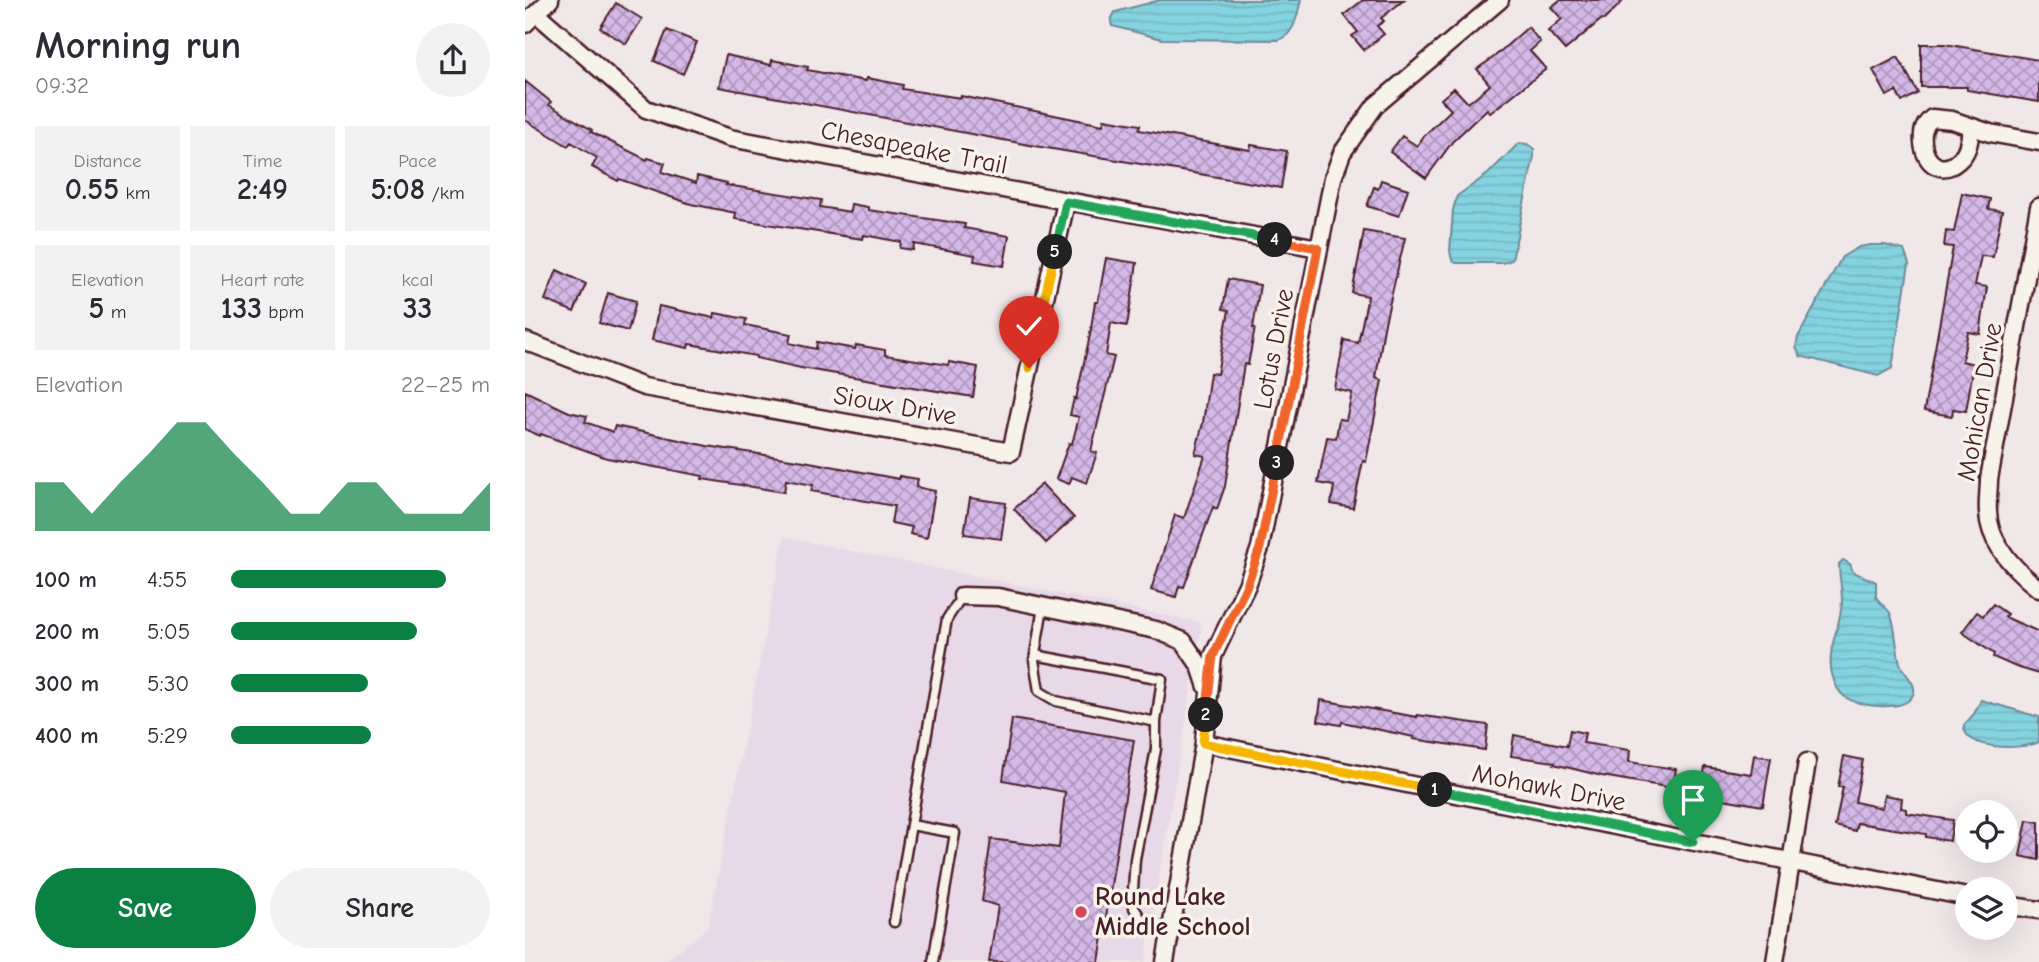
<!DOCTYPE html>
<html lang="en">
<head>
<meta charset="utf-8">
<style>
  :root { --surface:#fff; --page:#f2f2f3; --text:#2b2b33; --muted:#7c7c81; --accent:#0b8043 }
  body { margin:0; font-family:"Comic Neue",sans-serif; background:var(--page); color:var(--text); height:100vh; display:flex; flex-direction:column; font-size:26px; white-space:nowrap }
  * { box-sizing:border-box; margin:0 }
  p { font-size:23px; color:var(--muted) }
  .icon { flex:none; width:38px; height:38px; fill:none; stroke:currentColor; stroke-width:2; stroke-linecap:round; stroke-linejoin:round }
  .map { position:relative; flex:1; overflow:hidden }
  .sheet { display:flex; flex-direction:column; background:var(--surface); width:525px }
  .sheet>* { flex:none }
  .buttons { position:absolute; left:1430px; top:800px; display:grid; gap:14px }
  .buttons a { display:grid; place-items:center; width:63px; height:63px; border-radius:50%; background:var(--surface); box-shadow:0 7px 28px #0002; font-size:35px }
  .pin { position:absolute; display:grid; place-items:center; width:60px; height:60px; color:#fff; margin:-72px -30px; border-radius:50% 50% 50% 0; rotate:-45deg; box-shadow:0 0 7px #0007 }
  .pin .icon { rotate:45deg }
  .km { position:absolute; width:35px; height:35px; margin:-18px; border-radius:50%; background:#222; color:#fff; font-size:19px; line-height:35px; text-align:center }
  .round { display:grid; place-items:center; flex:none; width:74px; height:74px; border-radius:37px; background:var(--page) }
  .overview { display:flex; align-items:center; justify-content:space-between; height:119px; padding:0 35px }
  h1 { font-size:38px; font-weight:800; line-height:52px }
  .metrics { display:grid; grid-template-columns:repeat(3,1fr); gap:10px; height:119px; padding:7px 35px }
  .metrics div { display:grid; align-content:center; border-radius:0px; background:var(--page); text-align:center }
  .metrics b { font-size:30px; font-weight:800 }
  .metrics small { font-size:19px; font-weight:400 }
  .metrics p { font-size:19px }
  .chart { height:196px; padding:14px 35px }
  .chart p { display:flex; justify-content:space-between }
  .chart svg { width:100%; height:126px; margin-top:7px; fill:var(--accent); opacity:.7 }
  .primary-button { display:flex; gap:14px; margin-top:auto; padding:14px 35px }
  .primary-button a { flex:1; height:80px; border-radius:42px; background:var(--accent); color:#fff; font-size:28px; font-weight:800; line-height:80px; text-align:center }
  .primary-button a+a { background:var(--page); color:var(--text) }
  ul { padding:0 35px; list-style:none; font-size:23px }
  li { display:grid; grid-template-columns:112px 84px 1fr; align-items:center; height:52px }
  li i { height:18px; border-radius:9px; background:var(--accent) }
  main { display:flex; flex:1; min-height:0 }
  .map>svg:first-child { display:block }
  .built { fill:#e8d9e8 }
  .water { fill:url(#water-rules); stroke:#6d8b98; stroke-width:2 }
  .building { fill:url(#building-cross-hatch); stroke:#4a1f2b; stroke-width:2 }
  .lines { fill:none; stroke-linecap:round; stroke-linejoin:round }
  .lane-casing { stroke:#4a1f2b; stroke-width:13 }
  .street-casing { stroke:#4a1f2b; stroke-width:21 }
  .lane { stroke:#f7f3e8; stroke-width:8 }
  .street { stroke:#f7f3e8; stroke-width:16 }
  .split-1-casing { stroke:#fff; stroke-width:14 }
  .split-2-casing { stroke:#fff; stroke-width:14 }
  .split-3-casing { stroke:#fff; stroke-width:14 }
  .split-4-casing { stroke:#fff; stroke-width:14 }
  .split-5-casing { stroke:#fff; stroke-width:14 }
  .split-6-casing { stroke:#fff; stroke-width:14 }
  .split-1 { stroke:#22a559; stroke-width:9 }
  .split-2 { stroke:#f5b400; stroke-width:9 }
  .split-3 { stroke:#f0652b; stroke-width:9 }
  .split-4 { stroke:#f0652b; stroke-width:9 }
  .split-5 { stroke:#22a559; stroke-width:9 }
  .split-6 { stroke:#f5b400; stroke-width:9 }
  .poi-dot { fill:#d1495b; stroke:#f7f3e8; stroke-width:2.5 }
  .labels { text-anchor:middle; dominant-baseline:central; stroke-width:7; stroke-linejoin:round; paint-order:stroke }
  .street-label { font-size:26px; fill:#4a1f2b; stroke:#f7f3e8 }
  .poi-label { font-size:26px; font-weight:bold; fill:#4a1f2b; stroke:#f7f3e8; text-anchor:start }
</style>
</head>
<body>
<main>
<section class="sheet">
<div class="overview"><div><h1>Morning run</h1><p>09:32</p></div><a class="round"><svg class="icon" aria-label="share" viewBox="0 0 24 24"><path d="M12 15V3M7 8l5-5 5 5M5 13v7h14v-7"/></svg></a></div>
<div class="metrics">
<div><p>Distance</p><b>0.55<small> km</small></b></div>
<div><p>Time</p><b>2:49</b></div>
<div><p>Pace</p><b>5:08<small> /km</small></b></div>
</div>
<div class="metrics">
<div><p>Elevation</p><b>5<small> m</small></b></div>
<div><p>Heart rate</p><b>133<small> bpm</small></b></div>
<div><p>kcal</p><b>33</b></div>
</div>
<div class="chart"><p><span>Elevation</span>22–25 m</p>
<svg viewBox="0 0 160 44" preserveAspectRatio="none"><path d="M0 44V27L10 27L20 38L30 27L40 17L50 6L60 6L70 17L80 27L90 38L100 38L110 27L120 27L130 38L140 38L150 38L160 27V44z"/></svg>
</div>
<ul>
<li><b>100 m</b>4:55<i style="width:83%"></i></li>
<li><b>200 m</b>5:05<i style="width:72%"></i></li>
<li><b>300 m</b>5:30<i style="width:53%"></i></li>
<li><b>400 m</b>5:29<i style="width:54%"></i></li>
</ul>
<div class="primary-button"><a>Save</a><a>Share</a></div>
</section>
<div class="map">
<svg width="1514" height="962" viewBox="0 0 1514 962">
  <defs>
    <pattern id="water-rules" width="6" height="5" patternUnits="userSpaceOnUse" patternTransform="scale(1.75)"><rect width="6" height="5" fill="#84d3e0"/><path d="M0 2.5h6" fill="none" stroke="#74b5c0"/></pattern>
    <pattern id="building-cross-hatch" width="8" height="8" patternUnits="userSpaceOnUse" patternTransform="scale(1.75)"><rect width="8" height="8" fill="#d4b9e8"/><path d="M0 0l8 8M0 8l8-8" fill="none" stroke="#ae96bc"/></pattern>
  </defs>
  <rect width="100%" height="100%" fill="#f0e7e8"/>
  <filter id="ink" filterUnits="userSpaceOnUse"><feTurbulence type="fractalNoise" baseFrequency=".0143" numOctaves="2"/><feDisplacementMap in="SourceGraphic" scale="14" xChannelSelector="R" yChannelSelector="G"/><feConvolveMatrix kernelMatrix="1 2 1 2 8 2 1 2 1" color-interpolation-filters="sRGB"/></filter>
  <g filter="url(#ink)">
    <!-- built -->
    <path class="built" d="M 259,537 L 677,623 L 620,962 L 140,962 L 183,927 Z"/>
    <!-- water -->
    <path class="water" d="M 635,0 L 776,0 C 772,15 770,36 752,40 L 637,39 L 587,26 L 586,20 L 590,12 Z
      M 994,143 L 1002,144 L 1009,149 L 1009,156 L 987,260 L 977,263 L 931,263 L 927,260 L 925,251 L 928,210 L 932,196 L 963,174 Z
      M 1346,245 L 1360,245 L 1379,250 L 1384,264 L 1367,368 L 1353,376 L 1275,356 L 1271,347 L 1273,337 L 1317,257 L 1334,247 Z
      M 1318,560 L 1325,564 L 1328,572 L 1351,582 L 1351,597 C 1355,603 1362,608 1365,613 C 1372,629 1370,649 1376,666 C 1379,674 1396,686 1386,698 C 1375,712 1332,706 1320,697 C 1313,692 1309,682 1307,674 C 1301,649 1316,626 1317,601 C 1317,589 1314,576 1314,564 Z
      M 1456,700 L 1514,717 L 1514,742 C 1497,750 1438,751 1439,725 L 1449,714 Z"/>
    <!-- building -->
    <path class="building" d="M 838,0 L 879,0 L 856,18 L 859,21 L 852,26 L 859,34 L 839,50 L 827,36 L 833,32 L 819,15 Z
      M 1035,0 L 1099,0 L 1079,20 L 1077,19 L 1040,50 L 1023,31 L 1037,19 L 1026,7 Z
      M 91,3 L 117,19 L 101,44 L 75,28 Z
      M 1003,27 L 1015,42 L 1005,51 L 1021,69 L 965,113 L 962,109 L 928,141 L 901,178 L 865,152 L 877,136 L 892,146 L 899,136 L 926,110 L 916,99 L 929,88 L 943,103 L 965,85 L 952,69 L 969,57 Z
      M 142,30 L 172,42 L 158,74 L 129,61 Z
      M 1396,44 L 1420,44 L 1514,60 L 1514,102 L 1442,90 L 1442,87 L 1396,87 Z
      M 201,55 L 246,65 L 247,60 L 283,67 L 282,70 L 341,81 L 342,78 L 378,85 L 377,89 L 436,98 L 436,96 L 578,125 L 579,119 L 615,125 L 614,130 L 725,150 L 726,145 L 762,151 L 756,188 L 510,146 L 194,87 Z
      M 1373,57 L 1393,93 L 1377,102 L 1371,91 L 1362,96 L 1348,70 Z
      M 0,81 L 26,102 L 24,105 L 67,130 L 66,132 L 122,160 L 123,158 L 140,163 L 137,172 L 171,183 L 172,176 L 202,183 L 201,185 L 296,200 L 295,207 L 325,212 L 326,204 L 343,207 L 343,210 L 440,224 L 439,228 L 484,236 L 479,266 L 449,261 L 450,255 L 389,244 L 388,250 L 375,248 L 376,242 L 339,235 L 338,239 L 210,219 L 211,213 L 166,204 L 94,179 L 93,181 L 67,167 L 72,158 L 46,142 L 43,146 L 0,120 Z
      M 856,180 L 883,189 L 874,216 L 842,206 L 849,187 L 853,189 Z
      M 1437,193 L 1465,199 L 1463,209 L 1477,211 L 1468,257 L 1456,256 L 1450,285 L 1462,287 L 1455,334 L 1443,332 L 1437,361 L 1449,364 L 1441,411 L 1428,409 L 1427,416 L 1399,411 L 1428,247 L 1419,246 L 1421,231 L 1429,232 Z
      M 839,231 L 880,238 L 859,327 L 851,378 L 857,380 L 841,462 L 838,461 L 828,508 L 806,504 L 809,486 L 793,483 L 802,437 L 811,438 L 814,419 L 821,420 L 827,393 L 810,389 L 819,340 L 833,343 L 843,296 L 827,293 Z
      M 581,258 L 612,263 L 602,326 L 586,323 L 581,355 L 589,357 L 566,451 L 572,453 L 562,483 L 547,477 L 544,484 L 531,479 L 544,443 L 547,444 L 554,417 L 545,415 L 549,398 L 551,399 L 565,335 L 570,302 L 573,302 Z
      M 32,270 L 61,284 L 49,312 L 20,300 Z
      M 703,279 L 735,285 L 728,328 L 730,328 L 723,365 L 719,364 L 700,486 L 692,509 L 688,507 L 659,587 L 654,586 L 651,597 L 626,590 L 650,515 L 659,518 L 680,456 L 670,454 L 678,423 L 685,373 L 692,374 L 704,310 L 698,309 Z
      M 83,293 L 111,301 L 103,331 L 74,323 Z
      M 134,306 L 189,318 L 190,313 L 221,319 L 220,325 L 266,334 L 264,343 L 291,349 L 292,342 L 330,349 L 331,345 L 360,350 L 360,355 L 423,365 L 424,362 L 453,367 L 448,397 L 276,368 L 231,358 L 231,356 L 164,344 L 163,348 L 127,340 Z
      M 0,391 L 44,412 L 62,416 L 60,422 L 88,432 L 90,426 L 182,446 L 279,461 L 374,479 L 374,476 L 393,479 L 391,487 L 410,491 L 402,538 L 385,534 L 387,527 L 366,523 L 369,506 L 286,491 L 288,485 L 261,480 L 259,492 L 177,479 L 178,476 L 82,458 L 16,434 L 15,436 L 0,429 Z
      M 517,484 L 549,518 L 521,543 L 489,509 Z
      M 445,498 L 481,503 L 476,539 L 439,534 Z
      M 1468,604 L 1482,614 L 1480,617 L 1514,632 L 1514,674 L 1491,667 L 1468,657 L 1469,654 L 1437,632 L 1452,612 L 1458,616 Z
      M 796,700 L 892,717 L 892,715 L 963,725 L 960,750 L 888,739 L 889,737 L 817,722 L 816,725 L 793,721 Z
      M 487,719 L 609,740 L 574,962 L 464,962 L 473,906 L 457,901 L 466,839 L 534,848 L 540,792 L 478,780 Z
      M 1045,730 L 1060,733 L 1058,743 L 1105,750 L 1104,762 L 1151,769 L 1148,788 L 1077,776 L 1029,764 L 1030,762 L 986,756 L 989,735 L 1042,746 Z
      M 1229,755 L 1246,758 L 1238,806 L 1175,795 L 1180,767 L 1226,774 Z
      M 1319,756 L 1338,760 L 1330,802 L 1357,808 L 1359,795 L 1377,798 L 1376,808 L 1381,809 L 1381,813 L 1428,820 L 1425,841 L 1401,837 L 1401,834 L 1332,823 L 1330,831 L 1310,826 L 1318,787 L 1313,787 Z
      M 1502,820 L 1514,822 L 1514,860 L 1495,856 Z"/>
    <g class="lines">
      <defs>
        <path id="lane" d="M 518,607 L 509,660 L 514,691 L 531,701 L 631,722
          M 510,655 L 637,679 L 631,722 L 631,749 L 610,859 L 608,890 L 609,908 L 619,923 L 644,936
          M 386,825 L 430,833 L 408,962
          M 369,922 L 422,619 L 437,596"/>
        <path id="street" d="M 12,14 L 121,109 L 205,138 L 793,248
          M 0,24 L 25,0
          M 1446,127 C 1445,137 1444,150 1436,158 C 1419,177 1400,165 1398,143 C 1397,132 1398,126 1407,118 L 1427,120 L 1465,133 L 1514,142
          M 1514,207 L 1464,479 C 1464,490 1462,501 1463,512 C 1464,544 1491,571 1514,589
          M 0,341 L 119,387 L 486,452 L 541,202
          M 437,596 L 473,597 L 631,630 L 658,641 L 675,666 L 682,687
          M 679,743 L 1442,897
          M 1480,905 L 1514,910
          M 640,962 L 679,743 L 688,656 L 722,585 L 735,548 L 808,178 L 817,153 L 850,106 L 975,0
          M 1250,962 L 1282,762"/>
      </defs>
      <!-- lane casing -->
      <use href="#lane" class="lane-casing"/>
      <!-- street casing -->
      <use href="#street" class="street-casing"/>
      <!-- lane -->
      <use href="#lane" class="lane"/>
      <!-- street -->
      <use href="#street" class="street"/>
    </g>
  </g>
  <g class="lines" filter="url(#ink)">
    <defs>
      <path id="split-1" d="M 910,790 L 1168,842"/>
      <path id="split-2" d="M 681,715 L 678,743 L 910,790"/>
      <path id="split-3" d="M 681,715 L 688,656 L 722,585 L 735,548 L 752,463"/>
      <path id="split-4" d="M 750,240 L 793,248 L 752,463"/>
      <path id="split-5" d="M 530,252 L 541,202 L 750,240"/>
      <path id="split-6" d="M 504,368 L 530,252"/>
    </defs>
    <!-- split-1 casing -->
    <use href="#split-1" class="split-1-casing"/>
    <!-- split-2 casing -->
    <use href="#split-2" class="split-2-casing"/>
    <!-- split-3 casing -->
    <use href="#split-3" class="split-3-casing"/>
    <!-- split-4 casing -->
    <use href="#split-4" class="split-4-casing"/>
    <!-- split-5 casing -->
    <use href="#split-5" class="split-5-casing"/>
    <!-- split-6 casing -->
    <use href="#split-6" class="split-6-casing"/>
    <!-- split-1 -->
    <use href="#split-1" class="split-1"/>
    <!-- split-2 -->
    <use href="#split-2" class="split-2"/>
    <!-- split-3 -->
    <use href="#split-3" class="split-3"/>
    <!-- split-4 -->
    <use href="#split-4" class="split-4"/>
    <!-- split-5 -->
    <use href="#split-5" class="split-5"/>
    <!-- split-6 -->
    <use href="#split-6" class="split-6"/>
  </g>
  <!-- markers -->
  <circle class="poi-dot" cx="556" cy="912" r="7"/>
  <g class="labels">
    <!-- street labels -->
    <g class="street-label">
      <text transform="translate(389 148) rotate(11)">Chesapeake Trail</text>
      <text transform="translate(749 349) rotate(-79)">Lotus Drive</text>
      <text transform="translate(1455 402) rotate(-80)">Mohican Drive</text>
      <text transform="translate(370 406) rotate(10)">Sioux Drive</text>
      <text transform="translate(1024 788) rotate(11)">Mohawk Drive</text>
    </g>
    <!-- poi labels -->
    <g class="poi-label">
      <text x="570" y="897">Round Lake<tspan x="570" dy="30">Middle School</tspan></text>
    </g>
  </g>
</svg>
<div class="buttons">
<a><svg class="icon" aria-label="locate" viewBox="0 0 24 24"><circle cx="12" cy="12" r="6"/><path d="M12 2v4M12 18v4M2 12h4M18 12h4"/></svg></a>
<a><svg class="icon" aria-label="layers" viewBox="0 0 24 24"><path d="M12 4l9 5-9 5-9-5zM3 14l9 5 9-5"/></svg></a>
</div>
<div class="pin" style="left:1168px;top:842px;background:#1e9e55"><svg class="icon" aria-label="arrive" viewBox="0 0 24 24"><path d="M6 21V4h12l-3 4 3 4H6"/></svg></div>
<div class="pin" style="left:504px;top:368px;background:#d93025"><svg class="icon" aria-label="check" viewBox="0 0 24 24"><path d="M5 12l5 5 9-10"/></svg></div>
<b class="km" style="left:910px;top:790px">1</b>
<b class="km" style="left:681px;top:715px">2</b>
<b class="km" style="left:752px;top:463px">3</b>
<b class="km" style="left:750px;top:240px">4</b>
<b class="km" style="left:530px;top:252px">5</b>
</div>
</main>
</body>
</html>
